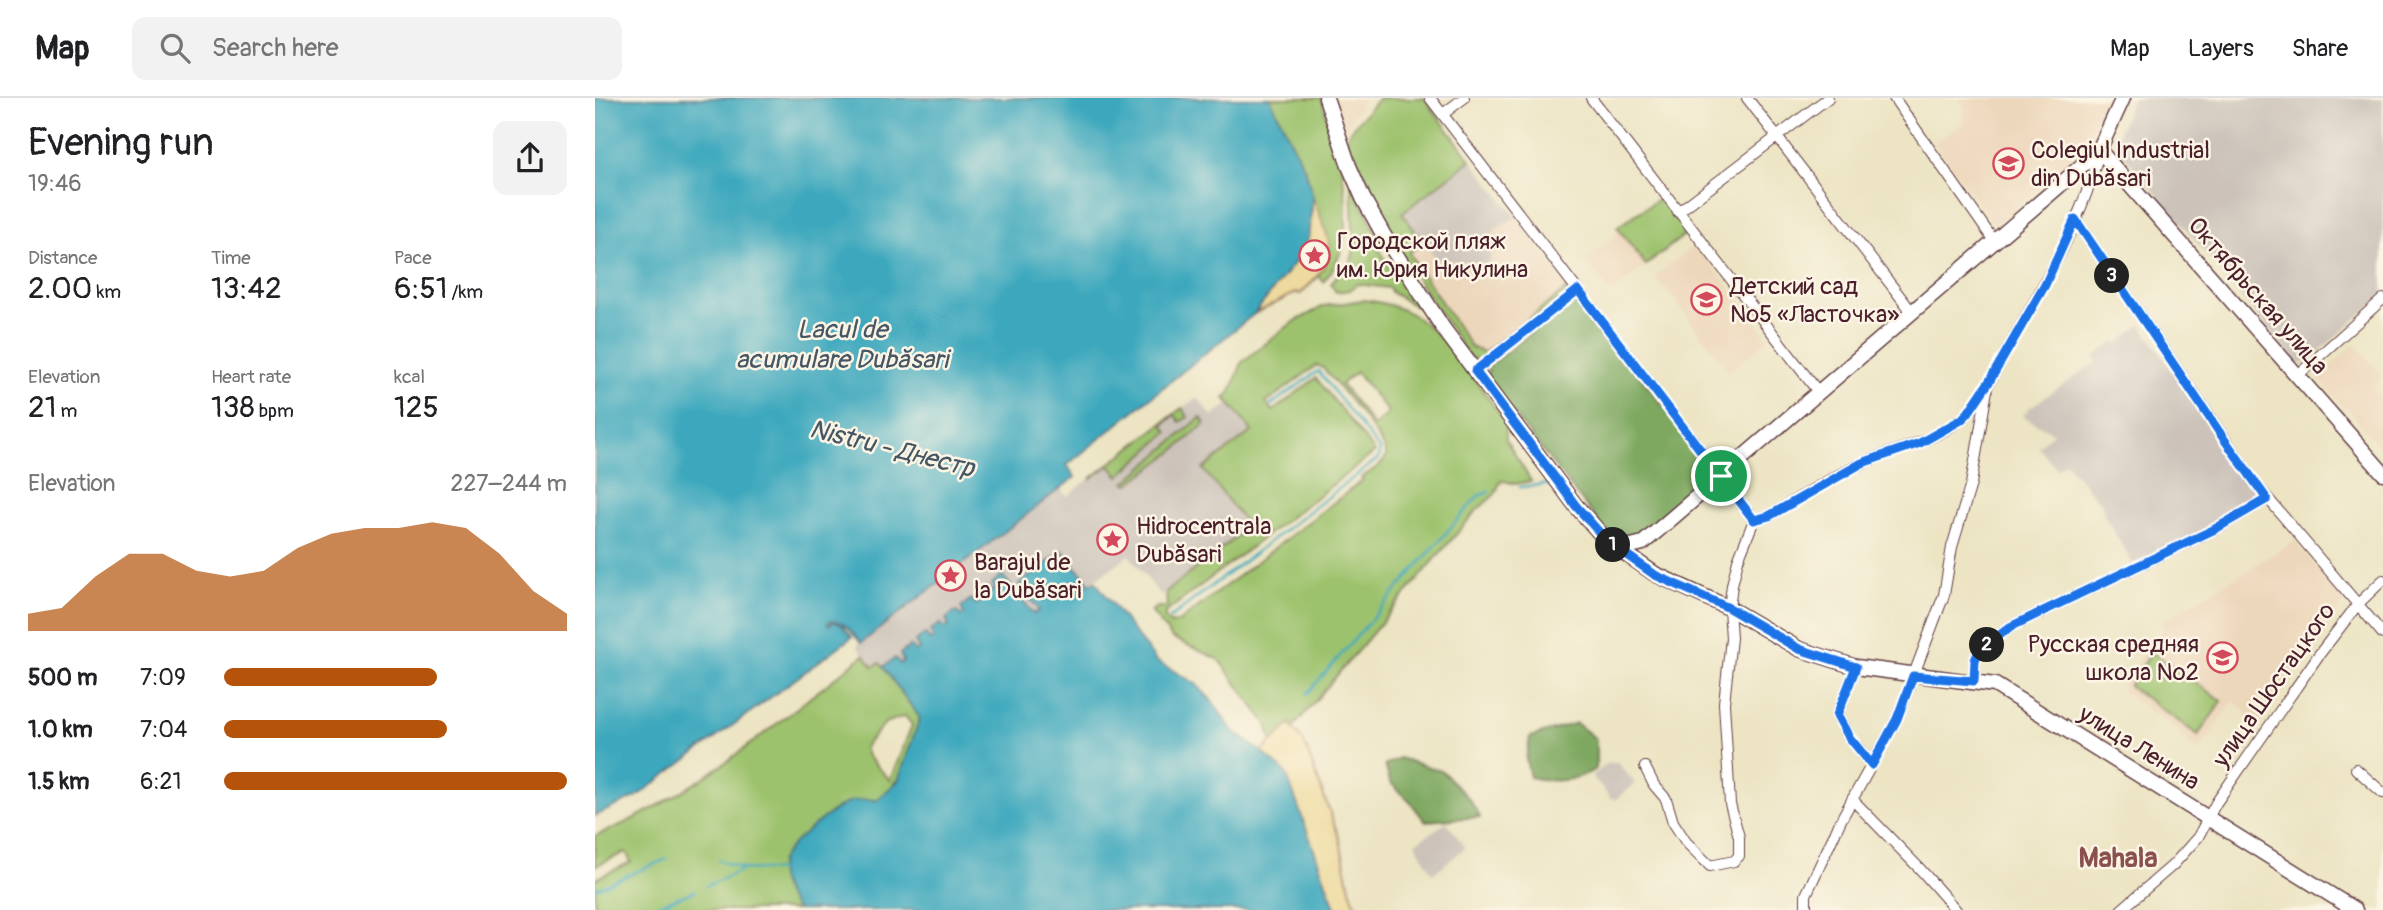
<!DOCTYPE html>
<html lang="en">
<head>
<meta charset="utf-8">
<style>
  :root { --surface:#fff; --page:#f2f2f2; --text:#202124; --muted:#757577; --line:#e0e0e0; --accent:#b45309 }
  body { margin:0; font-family:Pangolin,sans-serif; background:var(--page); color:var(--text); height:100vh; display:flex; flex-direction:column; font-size:26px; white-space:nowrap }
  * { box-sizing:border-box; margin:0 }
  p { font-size:23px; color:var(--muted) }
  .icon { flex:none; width:38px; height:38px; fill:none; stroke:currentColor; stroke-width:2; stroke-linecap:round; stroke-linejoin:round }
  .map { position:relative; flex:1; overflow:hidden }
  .drawer { display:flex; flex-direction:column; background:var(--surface); width:595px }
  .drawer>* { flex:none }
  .pin { position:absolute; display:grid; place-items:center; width:60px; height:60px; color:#fff; margin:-30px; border:4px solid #fff; border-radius:50%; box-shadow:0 2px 7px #0007 }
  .km { position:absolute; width:35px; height:35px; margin:-18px; border-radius:50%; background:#222; color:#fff; font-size:19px; line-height:35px; text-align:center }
  .round { display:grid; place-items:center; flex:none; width:74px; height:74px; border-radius:14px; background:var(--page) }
  .headline { display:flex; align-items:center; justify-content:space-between; height:119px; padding:0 28px }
  h1 { font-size:38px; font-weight:600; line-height:52px }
  .stats { display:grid; grid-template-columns:repeat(3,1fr); gap:10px; height:119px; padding:7px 28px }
  .stats div { display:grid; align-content:center }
  .stats b { font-size:30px; font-weight:600 }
  .stats small { font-size:19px; font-weight:400 }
  .stats p { font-size:19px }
  .chart { height:196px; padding:14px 28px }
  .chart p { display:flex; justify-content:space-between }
  .chart svg { width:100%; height:126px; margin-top:7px; fill:var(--accent); opacity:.7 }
  ul { padding:0 28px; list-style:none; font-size:23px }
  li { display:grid; grid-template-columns:112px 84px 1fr; align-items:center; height:52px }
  li i { height:18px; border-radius:9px; background:var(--accent) }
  header { display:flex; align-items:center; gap:42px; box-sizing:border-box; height:98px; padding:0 35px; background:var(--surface); border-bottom:2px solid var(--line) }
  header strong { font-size:33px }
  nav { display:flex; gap:38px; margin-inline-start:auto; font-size:24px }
  .search { width:490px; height:63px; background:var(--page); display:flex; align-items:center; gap:18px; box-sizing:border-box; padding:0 24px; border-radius:14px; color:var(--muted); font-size:26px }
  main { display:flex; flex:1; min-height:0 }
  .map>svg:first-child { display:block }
  .built { fill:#edd7bb }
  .industrial { fill:#ccc2b9 }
  .green { fill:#9dc26d; stroke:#74704c; stroke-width:2; fill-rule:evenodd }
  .forest { fill:#7ea860; stroke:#646446; stroke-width:2 }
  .sand { fill:#eeda9e; stroke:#9c7c64; stroke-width:2 }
  .water { fill:#3da8bd; stroke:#446474; stroke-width:2 }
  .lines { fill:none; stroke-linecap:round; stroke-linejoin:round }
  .stream { stroke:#3da8bd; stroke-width:2.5 }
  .street-casing { stroke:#623d42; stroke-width:12 }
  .secondary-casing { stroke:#623d42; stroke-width:17 }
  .street { stroke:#fff; stroke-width:10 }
  .secondary { stroke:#fff; stroke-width:14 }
  .route-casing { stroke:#fff; stroke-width:14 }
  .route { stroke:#1a73e8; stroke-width:9 }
  .labels { text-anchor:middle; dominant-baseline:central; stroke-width:5; stroke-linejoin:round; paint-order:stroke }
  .poi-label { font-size:24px; fill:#4a1f2b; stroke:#fcf5e5; text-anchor:start }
  .street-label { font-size:24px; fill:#4a1f2b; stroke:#fcf5e5 }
  .water-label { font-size:26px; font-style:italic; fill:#455665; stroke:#fcf5e5 }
  .quarter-label { font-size:28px; font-weight:bold; fill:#89504d; stroke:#fcf5e5 }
</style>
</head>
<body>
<header>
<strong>Map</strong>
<div class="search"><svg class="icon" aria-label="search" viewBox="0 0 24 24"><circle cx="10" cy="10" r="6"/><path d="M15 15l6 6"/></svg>Search here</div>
<nav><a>Map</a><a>Layers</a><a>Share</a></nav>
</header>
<main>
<section class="drawer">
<div class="headline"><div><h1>Evening run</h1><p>19:46</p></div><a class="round"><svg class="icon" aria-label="share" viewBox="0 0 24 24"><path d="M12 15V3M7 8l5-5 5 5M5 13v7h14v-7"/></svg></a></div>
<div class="stats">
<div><p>Distance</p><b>2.00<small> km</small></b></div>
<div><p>Time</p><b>13:42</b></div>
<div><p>Pace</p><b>6:51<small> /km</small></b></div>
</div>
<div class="stats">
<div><p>Elevation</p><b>21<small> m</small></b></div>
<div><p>Heart rate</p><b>138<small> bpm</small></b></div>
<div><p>kcal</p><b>125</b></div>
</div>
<div class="chart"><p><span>Elevation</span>227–244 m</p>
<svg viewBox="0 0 160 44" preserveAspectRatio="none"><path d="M0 44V38L10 36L20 25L30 17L40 17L50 23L60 25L70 23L80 15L90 10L100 8L110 8L120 6L130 8L140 17L150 30L160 38V44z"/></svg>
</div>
<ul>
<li><b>500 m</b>7:09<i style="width:62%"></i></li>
<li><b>1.0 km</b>7:04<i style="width:65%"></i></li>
<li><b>1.5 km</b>6:21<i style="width:100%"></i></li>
</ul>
</section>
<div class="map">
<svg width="1788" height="812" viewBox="0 0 1788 812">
  <rect width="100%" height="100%" fill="#fcf5e5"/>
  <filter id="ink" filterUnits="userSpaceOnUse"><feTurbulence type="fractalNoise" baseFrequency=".0143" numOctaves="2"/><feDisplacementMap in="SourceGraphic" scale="14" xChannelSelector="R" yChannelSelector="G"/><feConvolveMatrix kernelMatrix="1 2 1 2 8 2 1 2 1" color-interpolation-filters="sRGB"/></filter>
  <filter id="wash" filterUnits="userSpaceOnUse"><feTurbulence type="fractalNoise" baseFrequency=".00686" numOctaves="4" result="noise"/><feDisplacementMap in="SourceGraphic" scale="28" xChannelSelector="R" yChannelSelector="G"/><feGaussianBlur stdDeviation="1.57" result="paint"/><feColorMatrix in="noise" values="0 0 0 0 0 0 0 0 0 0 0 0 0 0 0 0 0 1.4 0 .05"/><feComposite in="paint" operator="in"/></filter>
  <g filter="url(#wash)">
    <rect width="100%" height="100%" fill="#ece4c3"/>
    <!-- built -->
    <path class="built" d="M 739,0 L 770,0 L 750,32 L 747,31 Z
      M 1364,0 L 1514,0 L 1489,46 L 1463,74 L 1399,127 L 1339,44 L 1368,26 L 1369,10 Z
      M 921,119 L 973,187 L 972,191 L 889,255 L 876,249 L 814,154 L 828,144 L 841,161 L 895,166 L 897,139 L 901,132 Z
      M 1025,134 L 1051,167 L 1016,195 L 990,162 Z
      M 1101,146 L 1174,241 L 1134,274 L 1073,193 L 1059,179 Z
      M 1760,246 L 1788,278 L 1778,290 L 1788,303 L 1788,355 L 1752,309 L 1749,310 L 1722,279 Z
      M 1700,443 L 1750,502 L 1662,628 L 1648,611 L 1638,603 L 1607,649 L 1601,653 L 1581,632 L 1527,593 L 1528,584 L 1562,536 L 1564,536 L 1569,529 L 1564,525 Z"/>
    <!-- industrial -->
    <path class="industrial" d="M 1538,0 L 1788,0 L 1788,197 L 1710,266 L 1703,266 L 1519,45 Z
      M 876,62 L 921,119 L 901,131 L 897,139 L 895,166 L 841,161 L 807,115 Z
      M 1546,227 L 1666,402 L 1622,428 L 1538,466 L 1509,417 L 1507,407 L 1470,364 L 1462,371 L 1443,349 L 1458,335 L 1428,318 L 1434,310 L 1502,264 L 1499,259 L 1520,244 L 1522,246 Z
      M 602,299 L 617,318 L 634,306 L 657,333 L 608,371 L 654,429 L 566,498 L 534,457 L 495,486 L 438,516 L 407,478 L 397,485 L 400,492 L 381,507 L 366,510 L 369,516 L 366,519 L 351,521 L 354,527 L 350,531 L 335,533 L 339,539 L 335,542 L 320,545 L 324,551 L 319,555 L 305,556 L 308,563 L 304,566 L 300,560 L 288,569 L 285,565 L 278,569 L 262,548 L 465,391 L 472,398 Z
      M 1013,665 L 1023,665 L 1040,685 L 1021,701 L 1015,700 L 997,678 Z
      M 852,724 L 870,750 L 838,776 L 820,745 Z"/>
    <!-- green -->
    <path class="green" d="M 675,0 L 726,0 L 747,68 L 751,104 L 751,132 L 745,156 L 736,174 L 728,184 L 724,178 L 705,196 L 702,194 L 659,216 L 718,99 L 711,74 Z
      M 784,0 L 829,0 L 876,62 L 807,115 L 828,144 L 814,155 L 876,249 L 889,255 L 972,191 L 973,196 L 890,260 L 876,261 L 782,121 L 752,51 L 752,38 L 757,30 Z
      M 756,85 L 781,133 L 779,142 L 798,175 L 810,179 L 835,216 L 797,195 L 794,190 L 762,186 L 755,192 L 741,194 L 736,186 L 745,173 L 754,171 L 762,141 L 758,132 Z
      M 1065,100 L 1093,134 L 1051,167 L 1022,129 Z
      M 768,202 C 786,204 804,208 819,218 C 854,240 888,294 914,328 L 911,330 L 911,342 L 936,383 L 920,386 L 906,382 L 900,396 L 879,415 L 710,615 L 698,629 L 695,626 L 677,644 L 672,626 L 623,561 L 577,540 L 556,513 L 562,509 L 572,509 L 571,494 L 654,429 L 608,371 L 657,333 L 630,300 L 636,294 L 647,264 L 697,225 L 729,208 ZM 722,267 L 729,271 C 739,284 794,345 791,359 C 788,367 773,375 766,380 L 768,382 L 585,523 L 576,526 L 570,520 L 570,515 L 780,354 L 721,280 L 678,313 L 671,305 ZM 761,274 L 794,315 L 779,328 L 746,286 Z
      M 587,310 L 593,319 L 585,324 L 580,317 L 568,327 L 573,334 L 524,378 L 514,367 L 495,381 Z
      M 606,319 L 610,326 L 575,356 L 534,386 L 530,385 Z
      M 1557,554 L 1627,603 L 1603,637 L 1534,588 Z
      M 269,557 L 278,569 L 285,565 L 325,620 L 303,683 L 299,685 L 390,812 L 0,812 L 0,781 L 36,764 L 31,754 L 0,768 L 0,738 C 101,698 184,623 269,557 ZM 310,618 L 317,627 L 295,682 L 272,658 L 269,649 L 290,625 Z"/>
    <!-- forest -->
    <path class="forest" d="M 977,203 L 986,203 L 1119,373 L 1118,379 L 1053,434 C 1037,442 1025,439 1010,432 L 891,281 L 894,268 Z
      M 981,625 L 1001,641 L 1001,671 C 979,684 959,685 935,679 L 931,661 L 935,639 Z
      M 804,660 L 847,673 L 875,702 L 885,719 L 830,723 L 816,705 L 795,684 L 790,667 Z"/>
    <!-- sand -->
    <path class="sand" d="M 718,99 C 735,146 748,157 705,196 L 702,194 L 659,216 L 704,159 L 713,141 Z
      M 695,626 L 709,644 L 745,742 L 755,791 L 762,812 L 741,812 L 691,676 L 667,654 Z"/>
    <!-- water -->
    <path class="water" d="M 0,0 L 675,0 L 711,74 L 718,99 L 713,141 L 704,159 L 659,216 L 472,367 L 480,379 L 266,545 C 257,535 248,519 233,524 L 233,527 L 239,524 L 246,526 L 257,539 L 41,699 L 0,718 Z
      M 468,453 L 495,486 L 500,483 L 561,563 L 600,585 L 617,603 L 638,633 L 667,654 L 691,675 L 741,812 L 202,812 C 191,799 182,783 185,766 C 188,748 237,712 254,704 C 263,701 272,701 282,702 L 303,683 L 325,620 L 288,569 L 300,560 L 305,566 L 308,563 L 305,556 L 315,548 L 320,554 L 324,551 L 320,544 L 330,536 L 335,542 L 339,540 L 335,533 L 346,525 L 350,530 L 354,528 L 351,521 L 361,513 L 366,518 L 369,516 L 366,509 L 376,501 L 381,507 L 385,503 L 382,497 L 392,489 L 397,494 L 400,492 L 397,486 L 407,477 L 439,516 L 444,512 L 424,486 Z"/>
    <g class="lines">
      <!-- stream -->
      <path class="stream" d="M 925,389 L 954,386 L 961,392
        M 575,520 L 784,360 L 785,352 L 723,273 L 676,307
        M 712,596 L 883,398 L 894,394
        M 123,762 L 149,771
        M 111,788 L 149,771 L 188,773
        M 0,791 L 72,761
        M 50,812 L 100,793"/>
    </g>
  </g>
  <g filter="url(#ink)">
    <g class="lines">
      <defs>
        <path id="street" d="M 835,0 L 1159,422
          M 996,0 L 1224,295
          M 1152,0 L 1317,214
          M 1299,0 L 1399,143
          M 848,16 L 869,0
          M 1083,114 L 1233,0
          M 1480,121 L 1659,384 L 1788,536
          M 880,273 L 983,192
          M 1703,277 L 1788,201
          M 1261,569 L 1242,617 L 1254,639 L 1277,667
          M 1379,583 L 1380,562 L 1384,553 L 1415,529 L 1620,431 L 1672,401
          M 1050,669 L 1059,687 L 1071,701 L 1078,724 L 1091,744 L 1115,768 L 1139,763 L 1144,758 L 1144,739 L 1135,706 L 1129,605 L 1136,540 L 1134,510 L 1137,487 L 1143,462 L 1159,422 L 1174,418 C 1204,400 1234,380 1266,366 C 1300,351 1339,344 1368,320 C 1385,306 1400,274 1411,254 C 1445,194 1490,119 1504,52
          M 1761,671 L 1788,695
          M 1257,701 L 1326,772 L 1361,812
          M 1211,812 L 1211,797 L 1247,720 L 1302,621 L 1349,497 L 1357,449 L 1376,386 L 1392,292
          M 1526,812 L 1578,767 L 1603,739 L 1621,705 L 1723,558 L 1763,506 L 1788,482"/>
        <path id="secondary" d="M 731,0 L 754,68 L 768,100 L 788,136 L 848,230 L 981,408 L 1012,443 L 1060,476 L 1134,510 L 1204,551 L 1261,569 L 1400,587 L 1760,812
          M 1504,52 L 1788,375
          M 1024,451 L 1048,445 L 1464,88 L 1504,52 L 1528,0"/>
      </defs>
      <!-- street casing -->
      <use href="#street" class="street-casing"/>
      <!-- secondary casing -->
      <use href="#secondary" class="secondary-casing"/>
      <!-- street -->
      <use href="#street" class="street"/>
      <!-- secondary -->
      <use href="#secondary" class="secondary"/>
    </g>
  </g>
  <g class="lines" filter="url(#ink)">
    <defs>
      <path id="route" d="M 1480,121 L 1629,341 L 1672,401 L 1620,431 L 1415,529 L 1384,553 L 1380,562 L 1379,583 L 1318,578 L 1302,621 L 1277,667 L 1254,639 L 1242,617 L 1261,569 L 1204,551 L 1134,510 L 1060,477 L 1012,443 L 981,408 L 880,273 L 983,192 L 1159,422 L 1174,418 L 1267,365 L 1325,345 L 1366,322 L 1373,315 L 1394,284 L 1450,187 Z"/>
    </defs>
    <!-- route casing -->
    <use href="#route" class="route-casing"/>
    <!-- route -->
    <use href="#route" class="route"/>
  </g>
  <!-- icons -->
  <defs>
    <symbol id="university-ring" viewBox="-11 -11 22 22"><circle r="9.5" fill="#fcf5e5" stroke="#d1495b" stroke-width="1.5"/><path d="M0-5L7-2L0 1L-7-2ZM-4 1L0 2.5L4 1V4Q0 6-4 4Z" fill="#d1495b"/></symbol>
    <symbol id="sight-ring" viewBox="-11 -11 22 22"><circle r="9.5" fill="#fcf5e5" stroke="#d1495b" stroke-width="1.5"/><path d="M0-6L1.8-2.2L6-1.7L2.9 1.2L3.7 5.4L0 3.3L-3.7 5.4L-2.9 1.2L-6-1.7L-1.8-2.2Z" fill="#d1495b"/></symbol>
    <symbol id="school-ring" viewBox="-11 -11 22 22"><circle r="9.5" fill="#fcf5e5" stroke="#d1495b" stroke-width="1.5"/><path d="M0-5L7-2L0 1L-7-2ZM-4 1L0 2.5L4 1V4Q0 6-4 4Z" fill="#d1495b"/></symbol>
  </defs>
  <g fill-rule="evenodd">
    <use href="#university-ring" x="1396" y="48" width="35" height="35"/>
    <use href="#sight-ring" x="702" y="140" width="35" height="35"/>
    <use href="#school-ring" x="1094" y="184" width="35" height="35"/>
    <use href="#sight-ring" x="500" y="424" width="35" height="35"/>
    <use href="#sight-ring" x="338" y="460" width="35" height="35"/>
    <use href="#school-ring" x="1610" y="542" width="35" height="35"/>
  </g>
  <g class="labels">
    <!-- poi labels -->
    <g class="poi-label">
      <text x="1436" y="52">Colegiul Industrial<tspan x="1436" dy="28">din Dubăsari</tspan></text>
      <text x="742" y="143">Городской пляж<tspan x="742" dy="28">им. Юрия Никулина</tspan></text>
      <text x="1135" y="188">Детский сад<tspan x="1135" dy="28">№5 «Ласточка»</tspan></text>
      <text x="541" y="428">Hidrocentrala<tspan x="541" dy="28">Dubăsari</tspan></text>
      <text x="379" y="464">Barajul de<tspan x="379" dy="28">la Dubăsari</tspan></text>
      <text x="1604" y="546" text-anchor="end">Русская средняя<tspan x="1604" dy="28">школа №2</tspan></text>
    </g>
    <!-- street labels -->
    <g class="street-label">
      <text transform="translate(1663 198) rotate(49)">Октябрьская улица</text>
      <text transform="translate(1679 587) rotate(-55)">улица Шостацкого</text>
      <text transform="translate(1544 650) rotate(32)">улица Ленина</text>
    </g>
    <!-- water labels -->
    <g class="water-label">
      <text x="247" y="232">Lacul de<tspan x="247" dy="30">acumulare Dubăsari</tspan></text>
      <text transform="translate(297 351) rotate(14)">Nistru - Днестр</text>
    </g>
    <!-- quarter labels -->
    <g class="quarter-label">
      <text x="1523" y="760">Mahala</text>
    </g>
  </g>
</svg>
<div class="pin" style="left:1126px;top:378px;background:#1e9e55"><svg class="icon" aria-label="arrive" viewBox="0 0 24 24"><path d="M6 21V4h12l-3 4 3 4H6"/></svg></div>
<b class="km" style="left:1018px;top:447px">1</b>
<b class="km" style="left:1392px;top:547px">2</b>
<b class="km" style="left:1517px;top:178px">3</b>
</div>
</main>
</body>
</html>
